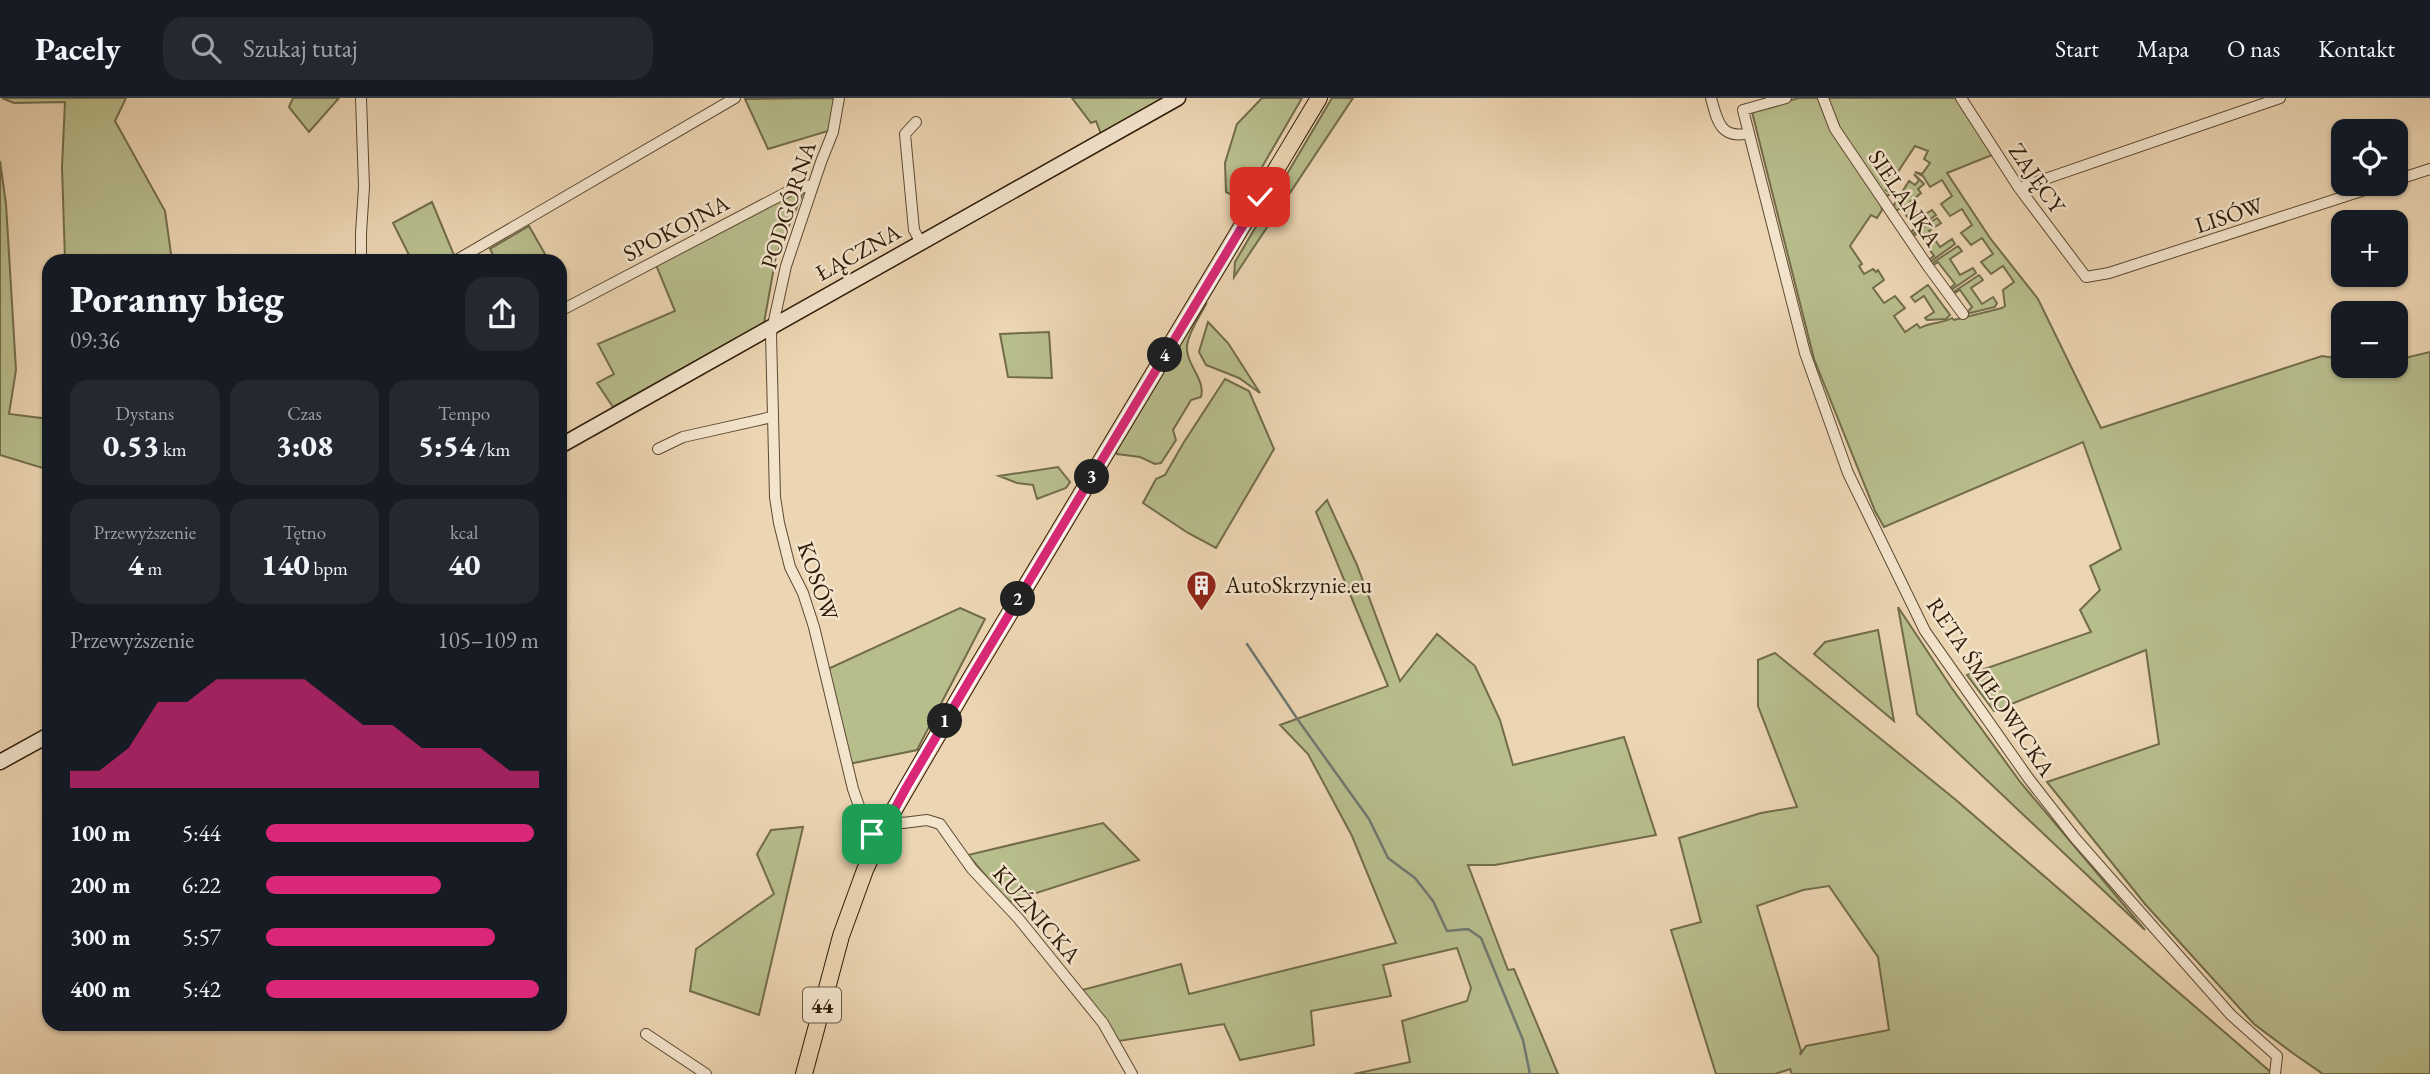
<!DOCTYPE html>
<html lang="pl">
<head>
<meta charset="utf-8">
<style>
  :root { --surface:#171b24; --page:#242831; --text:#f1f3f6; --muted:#9ea1a6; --line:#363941; --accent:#db2777 }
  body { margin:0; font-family:"EB Garamond",serif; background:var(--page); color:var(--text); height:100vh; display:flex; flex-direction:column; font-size:26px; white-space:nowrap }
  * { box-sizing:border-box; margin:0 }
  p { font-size:23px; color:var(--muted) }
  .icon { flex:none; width:38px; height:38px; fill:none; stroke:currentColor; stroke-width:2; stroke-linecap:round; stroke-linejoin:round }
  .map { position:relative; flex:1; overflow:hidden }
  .drawer { position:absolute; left:42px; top:156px; width:525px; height:777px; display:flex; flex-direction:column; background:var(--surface); border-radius:21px; box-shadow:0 2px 5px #0004 }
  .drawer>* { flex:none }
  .tools { position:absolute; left:2331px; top:21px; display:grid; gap:14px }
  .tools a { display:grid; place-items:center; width:77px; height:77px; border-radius:14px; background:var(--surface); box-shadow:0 2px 5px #0004; font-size:35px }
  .pin { position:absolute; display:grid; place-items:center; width:60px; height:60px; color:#fff; margin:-30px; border-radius:14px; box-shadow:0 4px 10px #0006 }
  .km { position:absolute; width:35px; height:35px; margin:-18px; border-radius:50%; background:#222; color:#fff; font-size:19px; line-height:35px; text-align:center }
  .round { display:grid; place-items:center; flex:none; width:74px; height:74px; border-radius:21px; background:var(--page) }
  .head { display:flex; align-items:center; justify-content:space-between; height:119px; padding:0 28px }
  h1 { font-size:38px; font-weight:800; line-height:52px }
  .stats { display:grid; grid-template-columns:repeat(3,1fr); gap:10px; height:119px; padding:7px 28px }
  .stats div { display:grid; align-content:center; border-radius:18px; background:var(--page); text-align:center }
  .stats b { font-size:30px; font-weight:800 }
  .stats small { font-size:19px; font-weight:400 }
  .stats p { font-size:19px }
  .chart { height:196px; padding:14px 28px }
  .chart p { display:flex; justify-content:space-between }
  .chart svg { width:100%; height:126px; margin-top:7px; fill:var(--accent); opacity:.7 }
  ul { padding:0 28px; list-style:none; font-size:23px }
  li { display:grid; grid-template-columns:112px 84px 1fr; align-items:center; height:52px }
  li i { height:18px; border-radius:9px; background:var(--accent) }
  header { display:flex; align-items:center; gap:42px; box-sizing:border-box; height:98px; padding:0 35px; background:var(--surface); border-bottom:2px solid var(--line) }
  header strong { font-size:33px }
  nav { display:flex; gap:38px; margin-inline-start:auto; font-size:24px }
  .search { width:490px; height:63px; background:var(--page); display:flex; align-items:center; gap:18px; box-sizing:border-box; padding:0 24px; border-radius:21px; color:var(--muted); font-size:26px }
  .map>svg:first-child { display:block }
  .green { fill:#b8bd8c; stroke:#726c4a; stroke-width:2; fill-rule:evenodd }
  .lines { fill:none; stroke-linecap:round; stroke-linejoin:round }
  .stream { stroke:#707870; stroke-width:2.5 }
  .street-casing { stroke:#5d4932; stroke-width:12 }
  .secondary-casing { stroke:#2d1a07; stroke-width:17 }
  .primary-casing { stroke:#2d1a07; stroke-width:18 }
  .street { stroke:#f3e4cd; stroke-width:10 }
  .secondary { stroke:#f3e4cd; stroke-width:14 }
  .primary { stroke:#ecd5b2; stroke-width:16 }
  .route-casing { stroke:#fff; stroke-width:14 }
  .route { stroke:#db2777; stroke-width:9 }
  .labels { text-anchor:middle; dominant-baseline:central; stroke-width:5; stroke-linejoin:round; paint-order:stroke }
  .shield { fill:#f3e4cd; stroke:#685742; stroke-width:2 }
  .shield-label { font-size:21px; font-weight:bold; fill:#2d1a07 }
  .street-label { font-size:23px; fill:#2d1a07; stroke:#f3e4cd }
  .poi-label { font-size:23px; fill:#2d1a07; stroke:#f3e4cd; text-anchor:start }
</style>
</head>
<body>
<header>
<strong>Pacely</strong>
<div class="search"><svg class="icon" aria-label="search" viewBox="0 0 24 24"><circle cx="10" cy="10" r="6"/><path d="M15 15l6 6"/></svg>Szukaj tutaj</div>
<nav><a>Start</a><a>Mapa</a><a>O nas</a><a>Kontakt</a></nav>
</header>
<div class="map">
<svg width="2430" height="976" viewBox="0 0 2430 976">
  <rect width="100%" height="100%" fill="#ecd5b2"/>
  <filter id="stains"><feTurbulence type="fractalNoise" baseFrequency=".00286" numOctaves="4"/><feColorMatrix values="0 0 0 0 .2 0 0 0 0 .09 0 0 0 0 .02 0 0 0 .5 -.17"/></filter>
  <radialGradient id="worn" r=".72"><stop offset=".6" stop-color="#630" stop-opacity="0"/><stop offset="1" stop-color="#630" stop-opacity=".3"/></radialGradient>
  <!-- green -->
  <path class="green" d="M 2,0 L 126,0 L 115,23 L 165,113 L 172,163 L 65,163 L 62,69 L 65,4 L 14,5 Z
    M 293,0 L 339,0 L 309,34 L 289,9 Z
    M 835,0 L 835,18 L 828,33 L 768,51 L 745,1 Z
    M 1072,0 L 1164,0 L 1101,36 L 1096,23 L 1091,25 Z
    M 1262,0 L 1302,0 L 1243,102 L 1226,94 L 1225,65 L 1237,26 Z
    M 1332,0 L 1353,0 L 1234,179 L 1235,164 Z
    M 1798,0 L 1819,0 L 1881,106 L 1882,112 L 1877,120 L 1871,117 L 1850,148 L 1862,166 L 1859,168 L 1864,176 L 1873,171 L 1876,174 L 1878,172 L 1884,182 L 1873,190 L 1884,205 L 1895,198 L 1905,210 L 1894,218 L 1905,234 L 1917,226 L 1920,230 C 1930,224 1942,226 1952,220 L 1954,222 L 2002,210 L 2005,208 L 2003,192 L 2014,184 L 2003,168 L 1991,176 L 1981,164 L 1993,156 L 1982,140 L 1971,147 L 1961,135 L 1972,127 L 1962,111 L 1950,118 L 1941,106 L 1952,98 L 1942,82 L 1930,89 L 1923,78 L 1915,74 L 1922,76 L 1930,65 L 1924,61 L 1928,53 L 1915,48 L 1886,92 L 1892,96 L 1886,98 L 1839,31 L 1827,0 L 1956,0 L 1992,57 L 1947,75 L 1990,140 L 2038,201 L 2101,330 L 2322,258 L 2343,261 L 2343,268 L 2396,268 L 2396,262 L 2430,254 L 2430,976 L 2323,976 L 2294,956 L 2254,926 L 2145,806 L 2047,684 L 2159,646 L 2146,552 L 1994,613 L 1967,577 L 2091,534 L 2080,512 L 2100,492 L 2090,468 L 2121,451 L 2083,344 L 1884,429 L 1875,413 L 1814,261 L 1752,14 Z
    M 0,63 L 6,106 L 16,272 L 9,316 L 49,321 L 49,372 L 0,357 Z
    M 1914,76 L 1924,86 L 1918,91 L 1921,95 L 1910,104 L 1920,119 L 1932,112 L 1936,117 L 1910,135 L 1915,130 L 1901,110 L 1895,113 L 1894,107 L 1909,83 L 1915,87 L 1919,82 Z
    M 803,95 L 776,158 L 764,225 L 613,309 L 597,285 L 614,276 L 598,246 L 675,213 L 656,167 L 791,97 Z
    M 432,104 L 454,157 L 444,163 L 412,163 L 393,125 Z
    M 1937,120 L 1941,125 L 1929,133 L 1940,149 L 1952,141 L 1955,146 L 1930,164 L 1928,162 L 1934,158 L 1918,135 L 1912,139 L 1911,137 Z
    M 529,128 L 549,163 L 496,163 L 490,151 Z
    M 1958,148 L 1962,153 L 1950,161 L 1960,177 L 1973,170 L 1976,175 L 1951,192 L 1949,191 L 1955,186 L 1938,164 L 1932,168 L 1931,166 Z
    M 1979,177 L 1983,182 L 1971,190 L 1982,206 L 1993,199 L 1997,205 L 1995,209 L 1966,216 L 1972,209 L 1960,192 L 1953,196 L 1952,195 Z
    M 1928,187 L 1950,217 L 1946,221 L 1927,222 L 1925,220 L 1934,214 L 1924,198 L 1915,204 L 1911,199 Z
    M 1204,206 L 1206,206 C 1200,218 1189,233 1187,247 C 1185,266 1206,281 1201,299 L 1191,302 L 1173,332 L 1176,342 L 1161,365 L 1155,366 L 1140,359 L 1117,356 L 1116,353 Z
    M 1208,224 L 1228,245 L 1260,295 L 1239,280 L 1206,267 L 1199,254 Z
    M 1049,234 L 1052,280 L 1008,279 L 1000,236 Z
    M 1225,281 L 1249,293 L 1274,351 L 1216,450 L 1188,435 L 1143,405 L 1156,381 L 1165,377 L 1184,344 Z
    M 1058,369 L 1070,384 L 1066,390 L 1037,401 L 1033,387 L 1017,385 L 999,378 Z
    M 1327,402 L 1357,467 L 1400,583 L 1437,536 L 1475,568 L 1500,622 L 1513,667 L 1624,639 L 1656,737 L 1495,767 L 1468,767 L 1508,872 L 1514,871 L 1558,976 L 1354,976 L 1410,964 L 1402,923 L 1467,903 L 1471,890 L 1457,850 L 1383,867 L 1391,898 L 1311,913 L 1314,947 L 1240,962 L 1224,926 L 1119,943 L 1106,923 L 1082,892 L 1181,866 L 1189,896 L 1396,845 L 1352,738 L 1308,656 L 1280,627 L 1388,588 L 1316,414 Z
    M 1898,509 L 1951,589 L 2021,685 L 2145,832 L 1917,616 Z
    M 960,510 L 985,521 L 917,652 L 849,666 L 824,579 L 830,570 Z
    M 1878,532 L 1894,623 L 1814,556 L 1825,544 Z
    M 1775,555 L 1956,702 L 2273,976 L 1792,976 L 1790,971 L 1775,976 L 1716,976 L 1671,832 L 1701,824 L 1679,740 L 1761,715 L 1797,709 L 1758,608 L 1758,562 ZM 1829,788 L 1878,859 L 1889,932 L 1806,948 L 1800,957 L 1801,953 L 1757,808 L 1803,792 Z
    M 1103,725 L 1139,762 L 1008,804 L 968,757 Z
    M 803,729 L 759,917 L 690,893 L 696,851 L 774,796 L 757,756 L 771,732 Z"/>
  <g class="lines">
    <!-- stream -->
    <path class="stream" d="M 1247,546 L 1298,622 L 1369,721 L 1388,760 L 1415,780 L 1433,803 L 1447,833 L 1468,831 L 1481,840 L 1523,942 L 1530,976"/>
    <defs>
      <path id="street" d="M 361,0 L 364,89 L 361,135 L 361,163
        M 839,0 L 833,34 L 821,64 L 786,168 L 771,236 L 775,399 L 779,425 L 790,469 L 803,495 L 814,529 L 853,691 L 867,731 L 879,740
        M 1711,0 C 1717,23 1721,42 1749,35
        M 1786,0 L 1743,12 L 1805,255 L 1848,375 L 1925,533 L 2029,681 L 2075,740 L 2231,917 L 2277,958 L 2275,976
        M 1823,0 L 1835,31 L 1927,167 L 1963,216
        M 1961,0 L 2019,90 L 2086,179 L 2109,175 L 2383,86
        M 916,24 L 905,36 L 914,132 L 921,145
        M 2396,82 L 2430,71
        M 2019,90 L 2280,0
        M 455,163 L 735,0
        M 560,213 L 791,92 L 813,87
        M 658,351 L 683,339 L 772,319
        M 888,722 L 903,725 L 927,722 L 940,726 L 972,771 L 1018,820 L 1103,925 L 1132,976
        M 646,936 L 706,976"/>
      <path id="secondary" d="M 560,348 L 1178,0
        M 0,664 L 49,637"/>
      <path id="primary" d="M 804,976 L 841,838 L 865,772 L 888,722 L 972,578 L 1319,0"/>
    </defs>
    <!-- street casing -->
    <use href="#street" class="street-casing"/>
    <!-- secondary casing -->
    <use href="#secondary" class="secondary-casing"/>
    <!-- primary casing -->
    <use href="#primary" class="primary-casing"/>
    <!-- street -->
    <use href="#street" class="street"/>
    <!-- secondary -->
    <use href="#secondary" class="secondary"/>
    <!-- primary -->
    <use href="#primary" class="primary"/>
  </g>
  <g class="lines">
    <defs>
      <path id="route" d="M 872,736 L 879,740 L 906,690 L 972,578 L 1260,99"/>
    </defs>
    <!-- route casing -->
    <use href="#route" class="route-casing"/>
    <!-- route -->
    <use href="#route" class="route"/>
  </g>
  <!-- icons -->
  <defs>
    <symbol id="building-pin" viewBox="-11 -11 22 30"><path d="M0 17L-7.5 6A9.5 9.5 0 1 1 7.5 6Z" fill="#8f2418" stroke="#f3e4cd"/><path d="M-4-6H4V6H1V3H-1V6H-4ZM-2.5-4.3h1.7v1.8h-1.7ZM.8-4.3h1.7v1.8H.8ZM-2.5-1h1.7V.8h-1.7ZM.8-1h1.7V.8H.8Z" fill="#fff"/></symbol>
  </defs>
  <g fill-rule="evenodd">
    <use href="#building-pin" x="1184" y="470" width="35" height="47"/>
  </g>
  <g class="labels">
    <!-- shield labels -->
    <rect class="shield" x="803" y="889.5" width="38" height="35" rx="5"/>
    <g class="shield-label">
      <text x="822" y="907">44</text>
    </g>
    <!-- street labels -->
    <g class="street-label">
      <text transform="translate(2037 80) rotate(55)">ZAJĘCY</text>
      <text transform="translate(1905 100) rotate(56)">SIELANKA</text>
      <text transform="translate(788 107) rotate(-72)">PODGÓRNA</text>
      <text transform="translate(2229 117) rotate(-18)">LISÓW</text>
      <text transform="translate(676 130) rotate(-28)">SPOKOJNA</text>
      <text transform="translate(858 154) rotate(-29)">ŁĄCZNA</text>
      <text transform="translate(818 483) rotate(71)">KOSÓW</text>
      <text transform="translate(1991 589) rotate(56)">RETA ŚMIŁOWICKA</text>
      <text transform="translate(1037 816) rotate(49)">KUŹNICKA</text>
    </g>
    <!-- poi labels -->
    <g class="poi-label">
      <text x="1225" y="487">AutoSkrzynie.eu</text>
    </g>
  </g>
  <rect width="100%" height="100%" filter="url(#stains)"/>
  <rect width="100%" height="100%" fill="url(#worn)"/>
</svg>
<div class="tools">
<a><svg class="icon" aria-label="locate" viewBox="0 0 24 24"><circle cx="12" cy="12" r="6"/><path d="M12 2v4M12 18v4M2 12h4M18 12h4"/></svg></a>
<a>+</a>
<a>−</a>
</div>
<div class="pin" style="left:872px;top:736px;background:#1e9e55"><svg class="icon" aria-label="arrive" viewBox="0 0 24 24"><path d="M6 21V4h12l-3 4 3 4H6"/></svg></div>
<div class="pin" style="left:1260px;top:99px;background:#d93025"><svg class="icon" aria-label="check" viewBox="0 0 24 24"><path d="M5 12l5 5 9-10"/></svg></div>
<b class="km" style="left:945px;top:623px">1</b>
<b class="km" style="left:1018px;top:501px">2</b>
<b class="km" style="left:1092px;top:379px">3</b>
<b class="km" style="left:1165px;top:257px">4</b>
<section class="drawer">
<div class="head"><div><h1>Poranny bieg</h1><p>09:36</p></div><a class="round"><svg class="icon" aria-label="share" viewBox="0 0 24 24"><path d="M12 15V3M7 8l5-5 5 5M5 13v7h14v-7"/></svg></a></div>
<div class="stats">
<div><p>Dystans</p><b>0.53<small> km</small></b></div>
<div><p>Czas</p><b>3:08</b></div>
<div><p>Tempo</p><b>5:54<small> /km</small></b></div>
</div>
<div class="stats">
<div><p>Przewyższenie</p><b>4<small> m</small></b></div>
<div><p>Tętno</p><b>140<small> bpm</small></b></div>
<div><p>kcal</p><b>40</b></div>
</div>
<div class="chart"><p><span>Przewyższenie</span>105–109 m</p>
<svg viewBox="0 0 160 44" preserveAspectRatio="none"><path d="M0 44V38L10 38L20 30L30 14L40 14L50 6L60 6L70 6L80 6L90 14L100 22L110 22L120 30L130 30L140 30L150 38L160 38V44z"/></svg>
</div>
<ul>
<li><b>100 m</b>5:44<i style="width:98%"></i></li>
<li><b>200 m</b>6:22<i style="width:64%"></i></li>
<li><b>300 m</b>5:57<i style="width:84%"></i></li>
<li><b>400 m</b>5:42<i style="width:100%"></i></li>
</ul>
</section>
</div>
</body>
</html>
